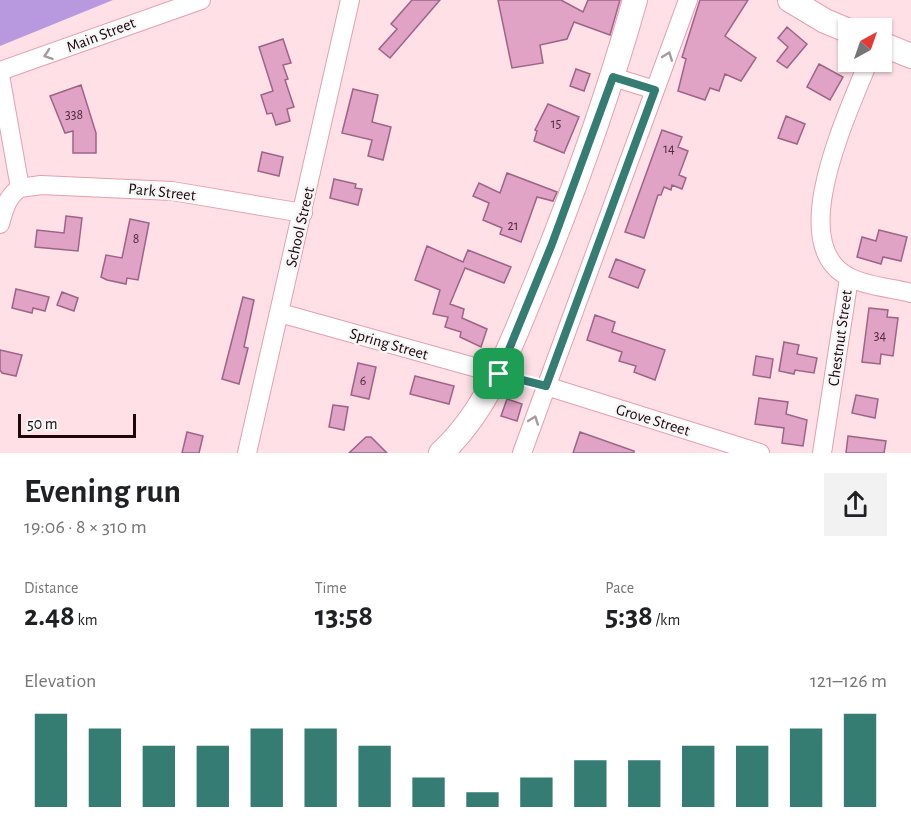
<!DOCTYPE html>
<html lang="en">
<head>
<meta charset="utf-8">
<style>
  :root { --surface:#fff; --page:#f2f2f2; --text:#202124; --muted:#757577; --accent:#357c73 }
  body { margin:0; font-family:"Alegreya Sans",sans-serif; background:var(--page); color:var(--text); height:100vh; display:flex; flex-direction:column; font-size:22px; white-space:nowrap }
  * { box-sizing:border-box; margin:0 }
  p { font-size:20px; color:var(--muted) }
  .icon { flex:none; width:33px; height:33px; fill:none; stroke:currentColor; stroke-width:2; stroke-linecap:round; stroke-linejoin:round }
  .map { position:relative; height:453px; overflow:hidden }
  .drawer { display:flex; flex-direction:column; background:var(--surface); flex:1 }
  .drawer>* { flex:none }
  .needle { width:39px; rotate:40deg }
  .fabs { position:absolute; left:838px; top:18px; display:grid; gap:12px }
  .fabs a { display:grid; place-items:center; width:54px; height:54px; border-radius:0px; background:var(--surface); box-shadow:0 2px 4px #0004; font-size:30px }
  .scale { position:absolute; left:18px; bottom:15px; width:118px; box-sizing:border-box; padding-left:6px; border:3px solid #1d050c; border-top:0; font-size:16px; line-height:21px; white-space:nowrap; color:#1d050c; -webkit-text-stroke:4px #f6f6f6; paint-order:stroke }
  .pin { position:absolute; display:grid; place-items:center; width:51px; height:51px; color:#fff; margin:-26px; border-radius:12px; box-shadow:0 3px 9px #0006 }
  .round { display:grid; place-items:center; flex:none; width:63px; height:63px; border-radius:0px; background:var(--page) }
  .head { display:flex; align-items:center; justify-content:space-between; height:102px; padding:0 24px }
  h1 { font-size:33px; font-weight:600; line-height:45px }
  .stats { display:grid; grid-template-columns:repeat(3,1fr); gap:9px; height:102px; padding:6px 24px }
  .stats div { display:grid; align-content:center }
  .stats b { font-size:30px; font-weight:600 }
  .stats small { font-size:16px; font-weight:400 }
  .stats p { font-size:16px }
  .chart { height:168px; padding:12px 24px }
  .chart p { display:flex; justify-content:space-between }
  .chart svg { width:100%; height:108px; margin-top:6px; stroke:var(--accent); stroke-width:6 }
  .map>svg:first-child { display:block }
  .water { fill:#b899e0 }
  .building { fill:#e0a2c5; stroke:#9d6485; stroke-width:1.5 }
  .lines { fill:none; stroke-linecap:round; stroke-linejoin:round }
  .minor-casing { stroke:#e59faf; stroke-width:20 }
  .major-casing { stroke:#e59faf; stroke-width:26 }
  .path { stroke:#a78c92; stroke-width:3; stroke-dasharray:1.5 4.5; stroke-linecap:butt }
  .minor { stroke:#fff; stroke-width:18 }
  .major { stroke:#fff; stroke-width:24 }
  .oneway { stroke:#a59b9e }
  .route-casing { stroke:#fff; stroke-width:12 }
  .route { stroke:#357c73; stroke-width:8 }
  .labels { text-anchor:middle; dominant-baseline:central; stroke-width:5; stroke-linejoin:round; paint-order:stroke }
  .number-label { font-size:14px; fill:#4e2c3a }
  .street-label { font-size:16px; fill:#1d050c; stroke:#f6f6f6 }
</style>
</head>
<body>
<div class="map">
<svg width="911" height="453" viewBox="0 0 911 453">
  <rect width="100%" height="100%" fill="#fee0e6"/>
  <!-- water -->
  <path class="water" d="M 0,0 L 113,0 L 0,46 Z"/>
  <!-- building -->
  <path class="building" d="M 412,0 L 440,0 L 390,58 L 379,49 L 397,29 L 391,24 Z
    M 498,0 L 561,0 L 583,12 L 588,0 L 620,0 L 610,35 L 574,22 L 567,39 L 540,45 L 543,63 L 512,68 Z
    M 700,0 L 748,0 L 725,36 L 756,58 L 741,81 L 725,74 L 719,91 L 710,88 L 705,100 L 678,91 L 686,59 L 682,57 Z
    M 787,27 L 807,44 L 787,68 L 777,61 L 788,47 L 778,38 Z
    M 283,39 L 291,63 L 283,65 L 288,79 L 285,80 L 294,107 L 287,109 L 290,121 L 276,125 L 272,113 L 267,114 L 261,95 L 273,91 L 259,47 Z
    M 819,64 L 843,77 L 830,100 L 807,87 Z
    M 576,69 L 590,74 L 584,91 L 570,86 Z
    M 81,85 L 96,133 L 96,153 L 73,153 L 73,131 L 65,133 L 50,96 Z
    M 353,89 L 378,95 L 372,122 L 391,127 L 383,160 L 368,156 L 372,140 L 342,133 Z
    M 548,104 L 579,117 L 564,153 L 534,141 L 537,131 L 535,130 Z
    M 786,116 L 805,124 L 797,144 L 778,138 Z
    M 662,130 L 682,137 L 678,147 L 688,151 L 679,175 L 686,178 L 682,189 L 672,185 L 671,190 L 664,187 L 661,195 L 658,195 L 644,238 L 625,232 Z
    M 262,152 L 283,157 L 279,176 L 258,171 Z
    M 507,173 L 557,192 L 553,201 L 537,197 L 521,242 L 500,234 L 502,228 L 483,220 L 489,203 L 473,196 L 479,183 L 500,193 Z
    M 334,179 L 356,184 L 355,188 L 362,189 L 358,205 L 330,198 Z
    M 66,216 L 82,218 L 78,251 L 35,247 L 37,230 L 64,233 Z
    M 130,219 L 149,223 L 138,280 L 127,278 L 126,284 L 107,280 L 101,277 L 106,255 L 122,258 Z
    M 879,230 L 907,237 L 901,261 L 883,257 L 881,264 L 857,257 L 862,237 L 876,241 Z
    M 427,246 L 463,262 L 468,250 L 511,267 L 504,283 L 465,268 L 450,304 L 464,309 L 462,318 L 487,329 L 481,347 L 460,337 L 461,332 L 445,327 L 448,317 L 433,314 L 440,290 L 415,280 Z
    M 616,259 L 645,270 L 638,288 L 609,277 Z
    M 16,289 L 49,297 L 45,311 L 33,308 L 32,313 L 12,308 Z
    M 62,292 L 78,298 L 74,311 L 57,305 Z
    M 243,297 L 254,300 L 244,347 L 248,348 L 239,384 L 222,379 Z
    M 869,308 L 888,310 L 887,317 L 898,318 L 893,356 L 881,354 L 880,364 L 862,362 Z
    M 595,315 L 615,322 L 612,332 L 665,350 L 655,380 L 634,372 L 636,366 L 619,361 L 622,352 L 587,340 Z
    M 784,342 L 799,345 L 797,354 L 817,358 L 814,373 L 795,370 L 794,374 L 779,371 Z
    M 0,350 L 22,355 L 16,376 L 2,373 L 0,370 Z
    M 756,356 L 773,359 L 770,378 L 753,375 Z
    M 358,363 L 376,367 L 369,399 L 351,395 Z
    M 415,376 L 454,386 L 449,404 L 410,394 Z
    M 856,395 L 878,399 L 875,418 L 852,413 Z
    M 759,398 L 788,402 L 786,414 L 807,420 L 803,446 L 782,443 L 784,428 L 755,424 Z
    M 507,399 L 522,404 L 517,421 L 501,416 Z
    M 333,405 L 348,407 L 344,430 L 329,427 Z
    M 187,432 L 203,436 L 199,453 L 182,453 Z
    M 580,432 L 634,451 L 634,453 L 573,453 Z
    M 848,436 L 886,441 L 884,453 L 846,453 Z
    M 366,437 L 371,437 L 387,453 L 349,453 Z"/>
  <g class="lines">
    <defs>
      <path id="minor" d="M 868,62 C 850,110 783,244 849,277 C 866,286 892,288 911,293
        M 0,71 L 201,0
        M 0,75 L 20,188 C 7,196 4,210 0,224
        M 613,77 L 655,90
        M 20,188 L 41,185 L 172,191 L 303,213
        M 280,313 L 499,374
        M 546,386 L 760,453
        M 247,453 L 350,0
        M 522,453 L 688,0
        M 822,453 L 849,278"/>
      <path id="major" d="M 790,0 L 825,21 L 849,31
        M 882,44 L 911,56
        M 441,453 C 490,408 511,343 536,284 C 574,191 608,96 635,0"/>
    </defs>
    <!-- minor casing -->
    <use href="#minor" class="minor-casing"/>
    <!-- major casing -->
    <use href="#major" class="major-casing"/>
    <!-- path -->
    <path class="path" d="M 516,379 L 530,382"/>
    <!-- minor -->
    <use href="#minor" class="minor"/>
    <!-- major -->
    <use href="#major" class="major"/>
  </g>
  <!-- one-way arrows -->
  <defs><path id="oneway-chevron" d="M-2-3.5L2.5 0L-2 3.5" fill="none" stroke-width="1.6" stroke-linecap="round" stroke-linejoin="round" transform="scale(1.5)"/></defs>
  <g class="oneway">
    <use href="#oneway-chevron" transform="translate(48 55) rotate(161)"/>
    <use href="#oneway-chevron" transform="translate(668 56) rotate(-70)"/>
    <use href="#oneway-chevron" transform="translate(534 420) rotate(-70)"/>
  </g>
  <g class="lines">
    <defs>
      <path id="route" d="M 613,77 L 655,90 L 546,386 L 499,374 L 552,244 Z"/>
    </defs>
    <!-- route casing -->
    <use href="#route" class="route-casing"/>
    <!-- route -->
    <use href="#route" class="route"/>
  </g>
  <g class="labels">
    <!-- number labels -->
    <g class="number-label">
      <text x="74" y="115">338</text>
      <text x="556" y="124">15</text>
      <text x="669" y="149">14</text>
      <text x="513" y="226">21</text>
      <text x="136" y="239">8</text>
      <text x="880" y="336">34</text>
      <text x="363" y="381">6</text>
    </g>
    <!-- street labels -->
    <g class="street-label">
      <text transform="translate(101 35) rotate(-21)">Main Street</text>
      <text transform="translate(162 192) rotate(6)">Park Street</text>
      <text transform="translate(300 227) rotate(-77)">School Street</text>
      <text transform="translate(840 338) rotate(-82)">Chestnut Street</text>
      <text transform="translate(389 344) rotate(16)">Spring Street</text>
      <text transform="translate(653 420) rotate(17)">Grove Street</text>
    </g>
  </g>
</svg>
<div class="fabs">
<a><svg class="needle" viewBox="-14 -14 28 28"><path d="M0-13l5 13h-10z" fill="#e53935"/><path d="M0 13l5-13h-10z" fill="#757577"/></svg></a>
</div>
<div class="scale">50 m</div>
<div class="pin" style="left:499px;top:374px;background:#1e9e55"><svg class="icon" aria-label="arrive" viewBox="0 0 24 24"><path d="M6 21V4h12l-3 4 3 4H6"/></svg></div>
</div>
<section class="drawer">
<div class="head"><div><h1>Evening run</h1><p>19:06 · 8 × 310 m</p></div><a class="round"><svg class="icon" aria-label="share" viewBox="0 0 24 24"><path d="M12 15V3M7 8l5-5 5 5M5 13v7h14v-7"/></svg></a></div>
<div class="stats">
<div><p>Distance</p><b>2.48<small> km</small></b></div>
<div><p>Time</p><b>13:58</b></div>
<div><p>Pace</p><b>5:38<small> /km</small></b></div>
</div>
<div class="chart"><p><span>Elevation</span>121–126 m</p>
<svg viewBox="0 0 160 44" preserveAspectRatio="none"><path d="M5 44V6M15 44V12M25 44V19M35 44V19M45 44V12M55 44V12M65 44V19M75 44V32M85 44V38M95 44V32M105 44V25M115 44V25M125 44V19M135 44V19M145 44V12M155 44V6"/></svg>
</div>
</section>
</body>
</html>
